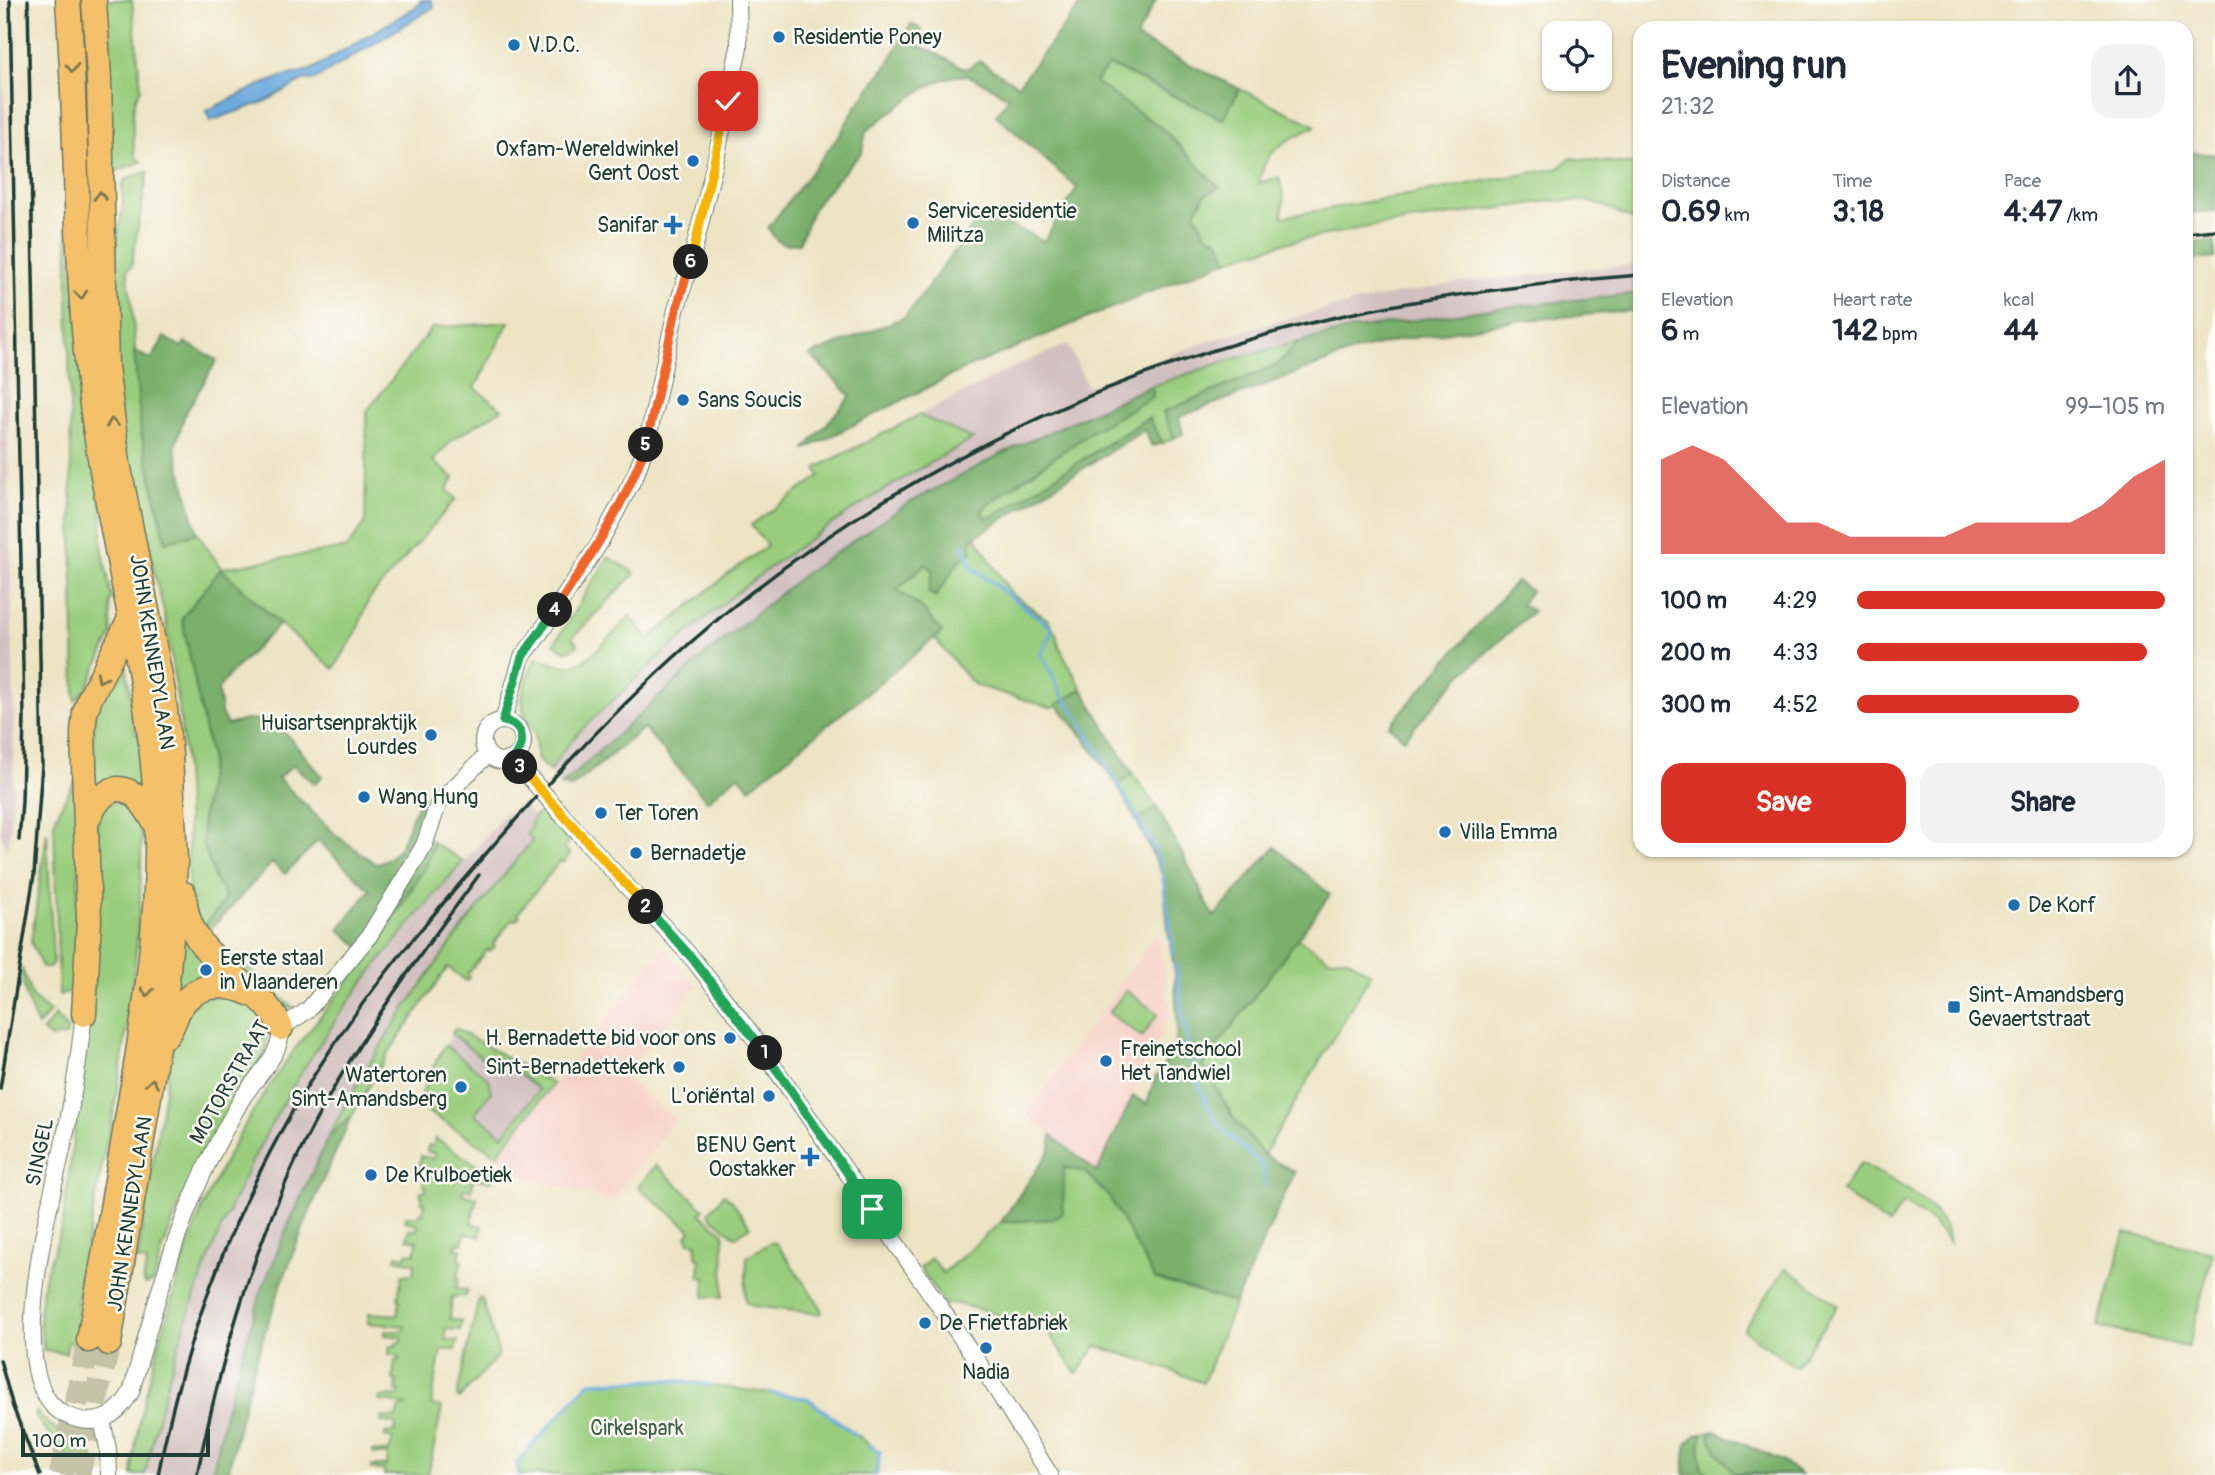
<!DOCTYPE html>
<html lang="en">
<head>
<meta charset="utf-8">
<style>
  :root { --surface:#fff; --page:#f2f2f3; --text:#1f2937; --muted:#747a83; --accent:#d93025 }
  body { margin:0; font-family:Pangolin,sans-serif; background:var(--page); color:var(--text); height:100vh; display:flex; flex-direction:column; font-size:26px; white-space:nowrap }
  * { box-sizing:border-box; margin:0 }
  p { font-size:23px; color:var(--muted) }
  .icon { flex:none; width:38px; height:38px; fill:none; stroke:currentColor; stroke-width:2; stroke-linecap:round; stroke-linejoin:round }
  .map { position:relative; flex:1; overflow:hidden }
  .drawer { position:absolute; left:1633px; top:21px; width:560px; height:836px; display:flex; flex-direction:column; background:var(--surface); border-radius:21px; box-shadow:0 2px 5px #0004 }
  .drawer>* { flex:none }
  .buttons { position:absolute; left:1542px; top:21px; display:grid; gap:14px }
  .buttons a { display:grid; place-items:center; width:70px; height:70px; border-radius:14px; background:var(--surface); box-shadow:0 2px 5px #0004; font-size:35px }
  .scale { position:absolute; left:21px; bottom:18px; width:189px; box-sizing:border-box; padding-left:7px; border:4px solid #1f3d34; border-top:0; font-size:19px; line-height:24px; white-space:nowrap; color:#1f3d34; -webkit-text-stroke:5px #fdfcf7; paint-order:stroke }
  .pin { position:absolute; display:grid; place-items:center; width:60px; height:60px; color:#fff; margin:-30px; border-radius:14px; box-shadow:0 4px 10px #0006 }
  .km { position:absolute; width:35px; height:35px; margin:-18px; border-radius:50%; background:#222; color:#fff; font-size:19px; line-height:35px; text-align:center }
  .round { display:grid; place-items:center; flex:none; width:74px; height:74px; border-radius:21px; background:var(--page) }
  .overview { display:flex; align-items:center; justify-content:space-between; height:119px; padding:0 28px }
  h1 { font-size:38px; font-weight:700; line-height:52px }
  .stats { display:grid; grid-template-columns:repeat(3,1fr); gap:10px; height:119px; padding:7px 28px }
  .stats div { display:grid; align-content:center }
  .stats b { font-size:30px; font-weight:700 }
  .stats small { font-size:19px; font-weight:400 }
  .stats p { font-size:19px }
  .chart { height:196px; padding:14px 28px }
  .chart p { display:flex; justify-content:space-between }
  .chart svg { width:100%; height:126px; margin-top:7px; fill:var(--accent); opacity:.7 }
  .cta { display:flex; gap:14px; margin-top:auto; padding:14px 28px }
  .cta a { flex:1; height:80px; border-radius:21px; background:var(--accent); color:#fff; font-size:28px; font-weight:700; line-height:80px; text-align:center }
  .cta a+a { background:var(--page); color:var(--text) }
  ul { padding:0 28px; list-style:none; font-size:23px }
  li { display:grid; grid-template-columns:112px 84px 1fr; align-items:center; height:52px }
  li i { height:18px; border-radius:9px; background:var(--accent) }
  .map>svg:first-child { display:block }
  .built { fill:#f7d1c8 }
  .industrial { fill:#d2bfc0 }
  .green { fill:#99cd7d; stroke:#5c8558; stroke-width:2 }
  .forest { fill:#7ab06c; stroke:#4c7650; stroke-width:2 }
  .water { fill:#6caade; stroke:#467489; stroke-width:2 }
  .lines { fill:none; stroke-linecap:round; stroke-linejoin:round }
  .stream { stroke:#6caade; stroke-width:3.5 }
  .highway-tunnel { stroke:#c4c3a7; stroke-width:24; stroke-dasharray:24 12; stroke-linecap:butt }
  .minor-casing { stroke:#677766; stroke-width:18 }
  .highway-casing { stroke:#677766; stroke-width:27 }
  .minor { stroke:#fff; stroke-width:16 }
  .highway { stroke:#f4c16a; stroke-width:24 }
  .rail { stroke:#1f3d34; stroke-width:3.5 }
  .oneway { stroke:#7f784c }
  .split-1-casing { stroke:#fff; stroke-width:14 }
  .split-2-casing { stroke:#fff; stroke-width:14 }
  .split-3-casing { stroke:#fff; stroke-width:14 }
  .split-4-casing { stroke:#fff; stroke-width:14 }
  .split-5-casing { stroke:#fff; stroke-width:14 }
  .split-6-casing { stroke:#fff; stroke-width:14 }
  .split-7-casing { stroke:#fff; stroke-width:14 }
  .split-1 { stroke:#22a559; stroke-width:9 }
  .split-2 { stroke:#22a559; stroke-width:9 }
  .split-3 { stroke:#f5b400; stroke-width:9 }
  .split-4 { stroke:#22a559; stroke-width:9 }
  .split-5 { stroke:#f0652b; stroke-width:9 }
  .split-6 { stroke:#f0652b; stroke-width:9 }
  .split-7 { stroke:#f5b400; stroke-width:9 }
  .poi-dot { fill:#1f6fb2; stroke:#fdfcf7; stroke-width:2.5 }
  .labels { text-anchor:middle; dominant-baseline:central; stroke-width:5; stroke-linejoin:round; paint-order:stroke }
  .poi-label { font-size:21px; fill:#1f3d34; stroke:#fdfcf7; text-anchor:start }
  .street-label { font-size:21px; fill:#1f3d34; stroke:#fdfcf7 }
  .park-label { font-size:21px; fill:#3e6146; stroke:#fdfcf7 }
</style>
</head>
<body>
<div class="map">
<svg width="2215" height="1475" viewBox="0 0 2215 1475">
  <rect width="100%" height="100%" fill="#fdfcf7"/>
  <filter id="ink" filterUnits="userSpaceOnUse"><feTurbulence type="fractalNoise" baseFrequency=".0143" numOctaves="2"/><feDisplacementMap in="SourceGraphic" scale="14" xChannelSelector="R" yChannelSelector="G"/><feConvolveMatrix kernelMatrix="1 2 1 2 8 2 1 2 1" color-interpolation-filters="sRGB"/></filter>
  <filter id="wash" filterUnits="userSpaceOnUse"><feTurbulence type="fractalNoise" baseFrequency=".00686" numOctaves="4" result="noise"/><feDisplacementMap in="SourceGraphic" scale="28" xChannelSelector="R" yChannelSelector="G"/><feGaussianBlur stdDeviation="1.57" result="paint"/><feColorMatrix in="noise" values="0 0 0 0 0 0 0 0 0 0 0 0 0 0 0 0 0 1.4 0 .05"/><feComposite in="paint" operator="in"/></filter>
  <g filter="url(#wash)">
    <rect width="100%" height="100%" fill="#ede4c4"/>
    <!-- built -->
    <path class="built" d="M 1158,932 L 1170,1015 L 1097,1172 L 1024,1112 L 1038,1098 Z
      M 664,947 L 697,986 L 624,1077 L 676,1120 L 613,1200 L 527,1178 L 497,1155 Z"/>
    <!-- industrial -->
    <path class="industrial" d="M 0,0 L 2,0 L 7,237 L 8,460 L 14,711 L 13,790 L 8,851 L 0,833 Z
      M 1640,264 L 1640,293 L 1490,309 L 1353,329 L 1298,342 L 1226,361 L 1149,387 L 1003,453 L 907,504 L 803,575 L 705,655 L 561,786 L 550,772 L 557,757 L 614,700 L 666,650 L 725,601 L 843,515 L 928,463 L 973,439 L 919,415 L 1016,366 L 1068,344 L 1087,386 L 1206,342 L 1259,326 L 1343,305 L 1455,283 Z
      M 522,803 L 534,817 L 527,834 L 532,840 L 421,982 L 345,1103 L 308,1179 L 261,1292 L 225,1413 L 212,1475 L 145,1475 L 166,1382 L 192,1299 L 225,1217 L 275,1117 L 327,1033 L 393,944 L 503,816 Z
      M 455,1028 L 553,1084 L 497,1155 L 417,1106 L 432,1069 Z"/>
    <!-- green -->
    <path class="green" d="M 105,0 L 132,0 L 141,89 C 129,103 133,138 135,157 L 141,162 L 118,170 L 112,178 Z
      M 1108,65 L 1222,119 L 1240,89 L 1316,126 C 1287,141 1265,147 1259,183 L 1279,177 L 1284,198 L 1282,217 L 1559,168 L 1570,158 L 1640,165 L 1640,219 L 1632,219 L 1604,206 L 1586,201 L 1550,201 L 1362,228 L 1284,243 L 1228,260 L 1219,240 L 1206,235 L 1195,212 L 1205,195 L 1218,188 L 1095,82 Z
      M 148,172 L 131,267 L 127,269 L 132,306 L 141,432 L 165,542 L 197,533 L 221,568 L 347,548 L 365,523 L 367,411 L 432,328 L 509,322 L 475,388 L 502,409 L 452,440 L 433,461 L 454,478 L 447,490 L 456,499 L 369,599 L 355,635 L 334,669 L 280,624 L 221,569 L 182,618 L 211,760 L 202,820 L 203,843 L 215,880 L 225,895 L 223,903 L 206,923 L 207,933 L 294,1008 L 286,1008 L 278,1004 L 212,949 L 203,939 L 189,906 L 188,827 L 184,750 L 176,689 L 166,621 L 147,542 L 129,481 L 120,424 L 111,316 L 110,259 L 116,247 L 123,203 L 122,189 L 124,181 L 133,176 Z
      M 67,225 L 102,513 L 102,546 L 112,599 L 110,601 L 112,634 L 86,690 L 75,701 Z
      M 1298,342 L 1277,365 L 1163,412 L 1174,438 L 1163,443 L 1148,418 L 990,518 L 983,516 L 982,510 L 996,498 L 1091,432 L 1149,399 L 1153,390 L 1149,387 L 1226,361 Z
      M 919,415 L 973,439 C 846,507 729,590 624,690 C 600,713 564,742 550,772 L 537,759 L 535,733 L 523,710 L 522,697 L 527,676 L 536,658 C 547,660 555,666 567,666 C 586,667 617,629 630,616 L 649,639 L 728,574 L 767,546 L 751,525 L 820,476 L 816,468 Z
      M 976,537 L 1010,592 L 1048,620 L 1056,633 L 1059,646 L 1082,689 L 1052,708 L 975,685 L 966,676 L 934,637 L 941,631 L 896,590 L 926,564 L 933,570 L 936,596 L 960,560 L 972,552 L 970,540 Z
      M 608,557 L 635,573 L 572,638 L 578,645 L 569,651 L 561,649 L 554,644 Z
      M 124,652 L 136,733 L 144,737 L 148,797 L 94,793 L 94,714 Z
      M 1133,774 L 1157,808 L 1136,820 L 1117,785 Z
      M 76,779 L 80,828 L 75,983 C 70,990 68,995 59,995 L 54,823 L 60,808 Z
      M 120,798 L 141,817 C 144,927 128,1030 109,1138 L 107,1138 L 77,1298 L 77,1343 L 68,1342 L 66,1353 L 44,1351 L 39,1315 L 44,1279 L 63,1223 L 95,966 L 97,818 L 100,809 Z
      M 543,810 L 569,842 L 564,848 L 570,854 L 563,863 L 560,861 L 518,913 L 520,916 L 516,920 L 513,918 L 493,944 L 495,946 L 491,951 L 488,949 L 467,974 L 470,977 L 466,981 L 448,967 L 387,1055 L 352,1116 L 328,1137 C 384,1030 455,934 532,841 L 527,834 L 534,817 Z
      M 47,832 L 53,960 L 52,964 L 48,968 L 42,967 L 31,942 Z
      M 434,843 L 463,861 C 421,911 378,960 340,1014 C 241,1155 180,1307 145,1475 L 132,1475 C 135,1429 148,1385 160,1341 C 172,1300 183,1258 198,1219 C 222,1160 255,1105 292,1053 C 319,1016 350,982 377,944 C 386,932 394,917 402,904 C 415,884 426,866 434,843 Z
      M 182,930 L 228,977 L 175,997 Z
      M 1297,938 L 1329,959 L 1346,958 L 1371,974 L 1264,1155 L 1234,1119 L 1203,1065 Z
      M 22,968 L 32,997 L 50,1012 L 38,1026 C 31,1013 20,982 22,968 Z
      M 1126,990 L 1158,1014 L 1142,1037 L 1109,1013 Z
      M 241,995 C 260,1015 269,1018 266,1049 C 259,1066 243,1087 233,1104 C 201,1160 169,1218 154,1281 L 146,1285 L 143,1281 L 147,1262 L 137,1260 L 173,1041 L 195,998 Z
      M 55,1015 L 68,1031 L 66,1036 L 51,1038 L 43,1031 Z
      M 455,1028 L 553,1084 L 497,1155 L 417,1105 L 432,1069 L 445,1045 L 489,1079 L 491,1092 L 475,1114 L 503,1135 L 539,1090 L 511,1068 L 497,1070 L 452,1034 Z
      M 435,1138 L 494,1176 L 492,1181 L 474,1179 L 471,1190 L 464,1189 L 462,1194 L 477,1198 L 471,1223 L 482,1226 L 480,1237 L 465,1233 L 462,1243 L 458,1243 L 455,1248 L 461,1250 L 459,1260 L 462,1261 L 457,1278 L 459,1279 L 456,1288 L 468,1290 L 466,1296 L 452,1297 L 450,1319 L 462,1321 L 460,1330 L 445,1329 L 446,1340 L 458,1341 L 455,1350 L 441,1350 L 431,1405 L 442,1407 L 428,1475 L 384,1475 L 384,1470 L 371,1469 L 372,1466 L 387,1466 L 388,1455 L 373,1454 L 373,1451 L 389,1452 L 393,1439 L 385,1437 L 385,1433 L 395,1432 L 396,1424 L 381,1422 L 382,1417 L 396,1418 L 399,1407 L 405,1407 L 406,1404 L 379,1401 L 380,1397 L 399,1396 L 400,1392 L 396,1391 L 397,1381 L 393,1380 L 395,1360 L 400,1360 L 400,1356 L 389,1354 L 390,1346 L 396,1346 L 396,1342 L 402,1342 L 402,1337 L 385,1335 L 385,1331 L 404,1331 L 405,1326 L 368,1323 L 369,1313 L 397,1315 L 400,1300 L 398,1299 L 402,1275 L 413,1274 L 415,1263 L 396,1259 L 397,1255 L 406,1257 L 407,1253 L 415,1254 L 417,1241 L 407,1239 L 409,1229 L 417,1230 L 418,1224 L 405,1221 L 406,1216 L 418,1217 L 420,1213 L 423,1213 L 425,1203 L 421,1202 L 423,1196 L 420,1195 L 421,1191 L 426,1191 L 426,1187 L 423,1186 L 424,1180 L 429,1180 L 431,1170 L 419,1167 L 421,1156 L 434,1159 L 435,1154 L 427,1151 L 428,1146 L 433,1146 Z
      M 1861,1163 C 1893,1182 1945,1203 1950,1243 L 1931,1221 L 1903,1203 L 1889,1225 L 1841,1191 Z
      M 656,1165 L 704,1209 L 700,1214 L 724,1233 L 723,1297 L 704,1297 L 705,1278 L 699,1277 L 700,1258 L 696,1257 L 697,1243 L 689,1242 L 686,1236 L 691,1230 L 638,1187 Z
      M 1064,1167 L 1085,1172 L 1110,1198 L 1155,1279 L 1235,1303 L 1203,1383 L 1143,1360 L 1096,1346 L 1077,1374 L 1047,1331 L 982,1310 L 952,1303 L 945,1305 L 920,1268 L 931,1258 L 943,1273 L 1001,1222 L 1054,1219 L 1063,1212 Z
      M 724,1194 L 732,1201 L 750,1227 L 736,1237 L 711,1217 L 709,1213 Z
      M 2125,1233 L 2213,1252 L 2188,1347 L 2099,1327 Z
      M 771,1242 L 777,1244 L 822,1309 L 821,1314 L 753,1306 L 745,1301 L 747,1257 Z
      M 1786,1268 L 1838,1305 L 1796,1367 L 1743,1330 Z
      M 479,1298 L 482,1299 L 499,1354 L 459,1399 L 457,1396 Z
      M 668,1380 L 807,1398 L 880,1452 L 877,1475 L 519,1475 L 517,1462 L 590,1382 Z
      M 36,1411 C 48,1425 59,1432 75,1439 L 77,1437 C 89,1446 97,1459 96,1475 L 73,1475 L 64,1454 L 36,1418 L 35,1412 Z
      M 1714,1431 L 1782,1461 L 1800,1475 L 1685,1475 L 1684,1467 L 1687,1443 L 1696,1435 Z"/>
    <!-- forest -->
    <path class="forest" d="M 1082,0 L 1156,0 L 1136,38 L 1240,89 L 1223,119 L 1109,65 L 1095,82 L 1164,130 L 1219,187 L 1205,195 L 1195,212 L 1206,235 L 1219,240 L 1228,260 L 966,368 L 804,450 L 851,396 L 810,355 L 905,317 L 983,213 L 1044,241 L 1077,188 L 996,115 L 1009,97 C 996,91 983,81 970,77 C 941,67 889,115 866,131 L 862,152 L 823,195 L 813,209 L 799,243 C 779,246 779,244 768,228 L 841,133 L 853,111 L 886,66 L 911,24 L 922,30 L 917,44 L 966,69 L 979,61 L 1018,85 L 1075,12 Z
      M 2186,152 L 2215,155 L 2215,211 L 2186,213 Z
      M 2215,241 L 2215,258 L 2186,260 L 2186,243 Z
      M 1640,293 L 1640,310 L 1516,321 L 1400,340 L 1358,350 L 1179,417 L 1183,434 L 1174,438 L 1163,412 L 1277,365 L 1298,342 L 1353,329 L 1490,309 Z
      M 164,337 L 182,347 L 185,342 L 217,360 L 185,414 L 175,447 L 197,533 L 166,542 L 141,432 L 134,352 L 152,359 Z
      M 1148,387 L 1153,390 L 1153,396 L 1149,399 L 1091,432 L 996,498 L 982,510 L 983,516 L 990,518 L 1149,418 L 1163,443 L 1152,446 L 1144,430 L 970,540 L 972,552 L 960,560 L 936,596 L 928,593 L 933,570 L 925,564 L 897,590 L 921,607 L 942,632 L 750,788 L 738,775 L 707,801 L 644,728 L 571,788 L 561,786 L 705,655 L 803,575 L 907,504 L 1003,453 Z
      M 221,569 L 280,624 L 230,674 L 218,689 L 221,713 L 227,725 L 246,720 L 274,720 L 322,776 L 315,784 L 293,765 L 278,778 L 337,836 L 376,864 L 391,857 L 400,847 L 420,798 L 433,805 L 421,834 L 434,843 L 426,866 L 369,955 L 339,929 L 370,890 L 318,841 L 285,874 L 272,863 L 207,933 L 206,923 L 223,903 L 225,895 L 215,880 L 203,843 L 202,820 L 211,760 L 182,618 Z
      M 1516,581 L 1531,591 L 1521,605 L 1533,611 L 1459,677 L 1404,739 L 1389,726 Z
      M 1082,689 L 1133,774 L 1117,785 L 1086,740 L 1057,705 Z
      M 1157,808 L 1185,859 L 1214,917 L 1275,847 L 1330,895 L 1203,1065 L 1234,1119 L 1264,1155 L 1295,1172 L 1235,1303 L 1155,1279 L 1110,1198 L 1085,1172 L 1064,1167 L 1063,1212 L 1054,1219 L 1001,1222 L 1051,1149 L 1051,1135 L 1097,1172 L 1133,1096 L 1147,1104 L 1155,1079 L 1175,1047 L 1177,1030 L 1175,975 L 1168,930 L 1163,876 L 1136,820 Z
      M 352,1116 C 298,1232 252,1349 228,1475 L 212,1475 L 225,1413 L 261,1292 L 286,1230 L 328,1137 Z
      M 1714,1431 L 1782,1461 L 1800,1475 L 1734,1473 L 1718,1453 L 1709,1436 Z
      M 1696,1435 L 1702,1435 L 1700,1449 L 1702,1469 L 1712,1475 L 1685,1475 L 1684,1467 L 1687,1443 Z"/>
    <!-- water -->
    <path class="water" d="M 421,0 L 431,0 L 434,7 L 313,81 L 306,79 L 264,102 L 210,121 L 206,111 L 256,87 L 284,76 L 311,70 L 417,6 Z"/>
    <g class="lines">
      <!-- stream -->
      <path class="stream" d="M 962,543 L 973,568 L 1051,627 L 1051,634 L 1041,653 L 1061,693 L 1081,722 L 1146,832 L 1162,868 L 1174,955
        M 1175,963 C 1182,1005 1189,1080 1213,1115 C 1226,1135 1244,1150 1263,1165 L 1265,1186
        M 770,1393 L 807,1398 L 857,1436
        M 869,1445 L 880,1452 L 875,1475
        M 519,1475 L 517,1462 L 590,1382 L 668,1380 L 711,1385"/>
    </g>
  </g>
  <g filter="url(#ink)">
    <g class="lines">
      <!-- highway-tunnel -->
      <path class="highway-tunnel" d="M 61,1475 L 89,1340
        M 78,1475 L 109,1343"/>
      <defs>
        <path id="minor" d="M 503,721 L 522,657 L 536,639 L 599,544 L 636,474 L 647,442 L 676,310 L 691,262 L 717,154 L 739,47 L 738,0
          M483 741a20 20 0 1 1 40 0a20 20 0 1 1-40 0Z
          M 513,758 L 563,816 L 692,958 L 750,1032 L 989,1378 L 1050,1475
          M 84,1014 C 79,1057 73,1099 64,1141 C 52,1198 0,1382 64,1414 C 72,1418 80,1421 90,1421 C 109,1421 122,1408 131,1392 C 155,1306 177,1219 220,1139 C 227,1125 235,1111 243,1097 C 257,1076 282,1054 281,1028 L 308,1010 L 369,936 L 416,859 L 424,845 L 439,802 L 488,754
          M 102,1420 L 108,1449 L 109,1475"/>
        <path id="highway" d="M 68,0 C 78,138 74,276 93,413 C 112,553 154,688 157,829 C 159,929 143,1027 126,1126 C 114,1197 102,1269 89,1340
          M 94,0 L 99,78 L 106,367 L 118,463 L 163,692 L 170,754 L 175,859 L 173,917 L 166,991 L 109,1343
          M 87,821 C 95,803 110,778 133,794 C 143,801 150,815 157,826
          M 184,894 C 186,946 224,964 258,997 C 268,1006 276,1015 281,1028
          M 84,1014 L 89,921 L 83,732 L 85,712 L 90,698 L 131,617
          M 167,1035 C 175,1024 176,1010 185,1001 C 203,981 230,984 251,994"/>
      </defs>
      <!-- minor casing -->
      <use href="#minor" class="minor-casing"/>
      <!-- highway casing -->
      <use href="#highway" class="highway-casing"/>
      <!-- minor -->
      <use href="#minor" class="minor"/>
      <!-- highway -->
      <use href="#highway" class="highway"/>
      <!-- rail -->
      <path class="rail" d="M 10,0 L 24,717 L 22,802 L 19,840
        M 2186,233 L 2215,230
        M 0,1089 L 34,875 L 42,765 L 28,0
        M 0,1360 L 13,1407 L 40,1475
        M 158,1475 C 189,1313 253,1159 348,1024 C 387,968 432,916 477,864 C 544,786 613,711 690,643 C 875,481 1105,368 1345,315 C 1442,294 1541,283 1640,275
        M 197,1475 C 222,1352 258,1229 317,1118 C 363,1032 421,953 479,875"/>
    </g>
    <!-- one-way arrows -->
    <defs><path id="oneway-chevron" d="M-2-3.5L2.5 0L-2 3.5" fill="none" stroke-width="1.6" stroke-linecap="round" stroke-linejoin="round" transform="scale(1.75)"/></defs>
    <g class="oneway">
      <use href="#oneway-chevron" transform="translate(72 68) rotate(88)"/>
      <use href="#oneway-chevron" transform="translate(100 196) rotate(-91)"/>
      <use href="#oneway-chevron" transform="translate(81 295) rotate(85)"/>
      <use href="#oneway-chevron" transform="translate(112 423) rotate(-98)"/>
      <use href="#oneway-chevron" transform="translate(101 678) rotate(119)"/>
      <use href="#oneway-chevron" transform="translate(147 992) rotate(97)"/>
      <use href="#oneway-chevron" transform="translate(152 1083) rotate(-81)"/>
    </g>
  </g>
  <g class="lines" filter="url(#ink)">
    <defs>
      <path id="split-1" d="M 765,1053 L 872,1209"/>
      <path id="split-2" d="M 646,907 L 692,958 L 765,1053"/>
      <path id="split-3" d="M 520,767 L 646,907"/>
      <path id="split-4" d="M 520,767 L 513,758 C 527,744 524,724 503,721 L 522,657 L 555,610"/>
      <path id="split-5" d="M 555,610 C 590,557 625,505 646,445"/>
      <path id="split-6" d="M 646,445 L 676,310 L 691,262"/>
      <path id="split-7" d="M 691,262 L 728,101"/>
    </defs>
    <!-- split-1 casing -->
    <use href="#split-1" class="split-1-casing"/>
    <!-- split-2 casing -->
    <use href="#split-2" class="split-2-casing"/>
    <!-- split-3 casing -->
    <use href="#split-3" class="split-3-casing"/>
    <!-- split-4 casing -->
    <use href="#split-4" class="split-4-casing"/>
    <!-- split-5 casing -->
    <use href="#split-5" class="split-5-casing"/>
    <!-- split-6 casing -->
    <use href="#split-6" class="split-6-casing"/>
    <!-- split-7 casing -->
    <use href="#split-7" class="split-7-casing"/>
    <!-- split-1 -->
    <use href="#split-1" class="split-1"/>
    <!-- split-2 -->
    <use href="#split-2" class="split-2"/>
    <!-- split-3 -->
    <use href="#split-3" class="split-3"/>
    <!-- split-4 -->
    <use href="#split-4" class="split-4"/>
    <!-- split-5 -->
    <use href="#split-5" class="split-5"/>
    <!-- split-6 -->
    <use href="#split-6" class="split-6"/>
    <!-- split-7 -->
    <use href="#split-7" class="split-7"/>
  </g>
  <!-- markers -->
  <g class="poi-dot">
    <circle cx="779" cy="37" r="7"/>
    <circle cx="514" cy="45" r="7"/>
    <circle cx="693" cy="161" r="7"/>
    <circle cx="913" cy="223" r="7"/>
    <path d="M669.5 214.5h7v7h7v7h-7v7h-7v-7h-7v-7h7z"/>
    <circle cx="683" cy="400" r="7"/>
    <circle cx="431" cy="735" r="7"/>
    <circle cx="364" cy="797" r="7"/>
    <circle cx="601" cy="813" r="7"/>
    <circle cx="1445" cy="832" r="7"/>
    <circle cx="636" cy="853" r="7"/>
    <circle cx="2014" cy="905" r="7"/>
    <circle cx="206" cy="970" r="7"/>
    <rect x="1947" y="1000" width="14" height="14" rx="3.5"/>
    <circle cx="730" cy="1038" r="7"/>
    <circle cx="1106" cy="1061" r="7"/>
    <circle cx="679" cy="1067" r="7"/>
    <circle cx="461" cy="1087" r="7"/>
    <circle cx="769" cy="1096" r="7"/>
    <path d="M806.5 1146.5h7v7h7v7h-7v7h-7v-7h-7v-7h7z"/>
    <circle cx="371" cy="1175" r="7"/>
    <circle cx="925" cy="1323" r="7"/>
    <circle cx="986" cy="1348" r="7"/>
  </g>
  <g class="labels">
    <!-- poi labels -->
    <g class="poi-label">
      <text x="793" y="37">Residentie Poney</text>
      <text x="528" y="45">V.D.C.</text>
      <text x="679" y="149" text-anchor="end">Oxfam-Wereldwinkel<tspan x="679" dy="24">Gent Oost</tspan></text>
      <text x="927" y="211">Serviceresidentie<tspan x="927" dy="24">Militza</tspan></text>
      <text x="659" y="225" text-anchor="end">Sanifar</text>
      <text x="697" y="400">Sans Soucis</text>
      <text x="417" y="723" text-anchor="end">Huisartsenpraktijk<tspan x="417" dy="24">Lourdes</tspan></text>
      <text x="378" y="797">Wang Hung</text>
      <text x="615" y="813">Ter Toren</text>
      <text x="1459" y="832">Villa Emma</text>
      <text x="650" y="853">Bernadetje</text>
      <text x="2028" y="905">De Korf</text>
      <text x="220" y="958">Eerste staal<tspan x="220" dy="24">in Vlaanderen</tspan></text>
      <text x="1968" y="995">Sint-Amandsberg<tspan x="1968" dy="24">Gevaertstraat</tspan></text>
      <text x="716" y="1038" text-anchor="end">H. Bernadette bid voor ons</text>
      <text x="1120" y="1049">Freinetschool<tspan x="1120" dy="24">Het Tandwiel</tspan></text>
      <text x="665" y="1067" text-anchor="end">Sint-Bernadettekerk</text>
      <text x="447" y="1075" text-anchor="end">Watertoren<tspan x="447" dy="24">Sint-Amandsberg</tspan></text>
      <text x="755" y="1096" text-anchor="end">L'oriëntal</text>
      <text x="796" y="1145" text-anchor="end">BENU Gent<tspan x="796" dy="24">Oostakker</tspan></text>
      <text x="385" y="1175">De Krulboetiek</text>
      <text x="939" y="1323">De Frietfabriek</text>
      <text x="986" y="1372" text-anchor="middle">Nadia</text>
    </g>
    <!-- street labels -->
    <g class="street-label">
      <text transform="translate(152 652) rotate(81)">JOHN KENNEDYLAAN</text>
      <text transform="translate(230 1082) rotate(-60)">MOTORSTRAAT</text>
      <text transform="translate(40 1152) rotate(-78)">SINGEL</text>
      <text transform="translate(130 1214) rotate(-81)">JOHN KENNEDYLAAN</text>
    </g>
    <!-- park labels -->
    <g class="park-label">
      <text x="637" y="1428">Cirkelspark</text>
    </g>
  </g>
</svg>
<div class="buttons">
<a><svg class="icon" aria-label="locate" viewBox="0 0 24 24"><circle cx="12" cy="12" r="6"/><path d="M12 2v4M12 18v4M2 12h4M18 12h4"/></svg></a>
</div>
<div class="scale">100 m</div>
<div class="pin" style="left:872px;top:1209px;background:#1e9e55"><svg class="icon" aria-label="arrive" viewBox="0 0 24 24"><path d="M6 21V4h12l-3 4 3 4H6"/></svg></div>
<div class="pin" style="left:728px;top:101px;background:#d93025"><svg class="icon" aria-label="check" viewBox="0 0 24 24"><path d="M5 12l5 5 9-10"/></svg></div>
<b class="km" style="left:765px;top:1053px">1</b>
<b class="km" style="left:646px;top:907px">2</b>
<b class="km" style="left:520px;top:767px">3</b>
<b class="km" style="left:555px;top:610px">4</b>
<b class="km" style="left:646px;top:445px">5</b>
<b class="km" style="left:691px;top:262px">6</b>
<section class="drawer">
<div class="overview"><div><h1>Evening run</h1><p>21:32</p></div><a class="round"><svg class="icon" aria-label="share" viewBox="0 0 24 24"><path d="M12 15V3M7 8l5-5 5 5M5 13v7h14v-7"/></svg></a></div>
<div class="stats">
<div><p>Distance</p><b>0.69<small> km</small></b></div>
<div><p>Time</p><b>3:18</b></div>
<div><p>Pace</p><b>4:47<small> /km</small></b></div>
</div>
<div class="stats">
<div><p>Elevation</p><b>6<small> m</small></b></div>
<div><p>Heart rate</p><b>142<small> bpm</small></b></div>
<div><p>kcal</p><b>44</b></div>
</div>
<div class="chart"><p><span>Elevation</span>99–105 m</p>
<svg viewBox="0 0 160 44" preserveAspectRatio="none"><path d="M0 44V11L10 6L20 11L30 22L40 33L50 33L60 38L70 38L80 38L90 38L100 33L110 33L120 33L130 33L140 27L150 17L160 11V44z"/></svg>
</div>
<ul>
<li><b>100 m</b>4:29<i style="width:100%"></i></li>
<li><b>200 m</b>4:33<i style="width:94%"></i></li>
<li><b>300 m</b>4:52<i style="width:72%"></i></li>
</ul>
<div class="cta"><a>Save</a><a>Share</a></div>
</section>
</div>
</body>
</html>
